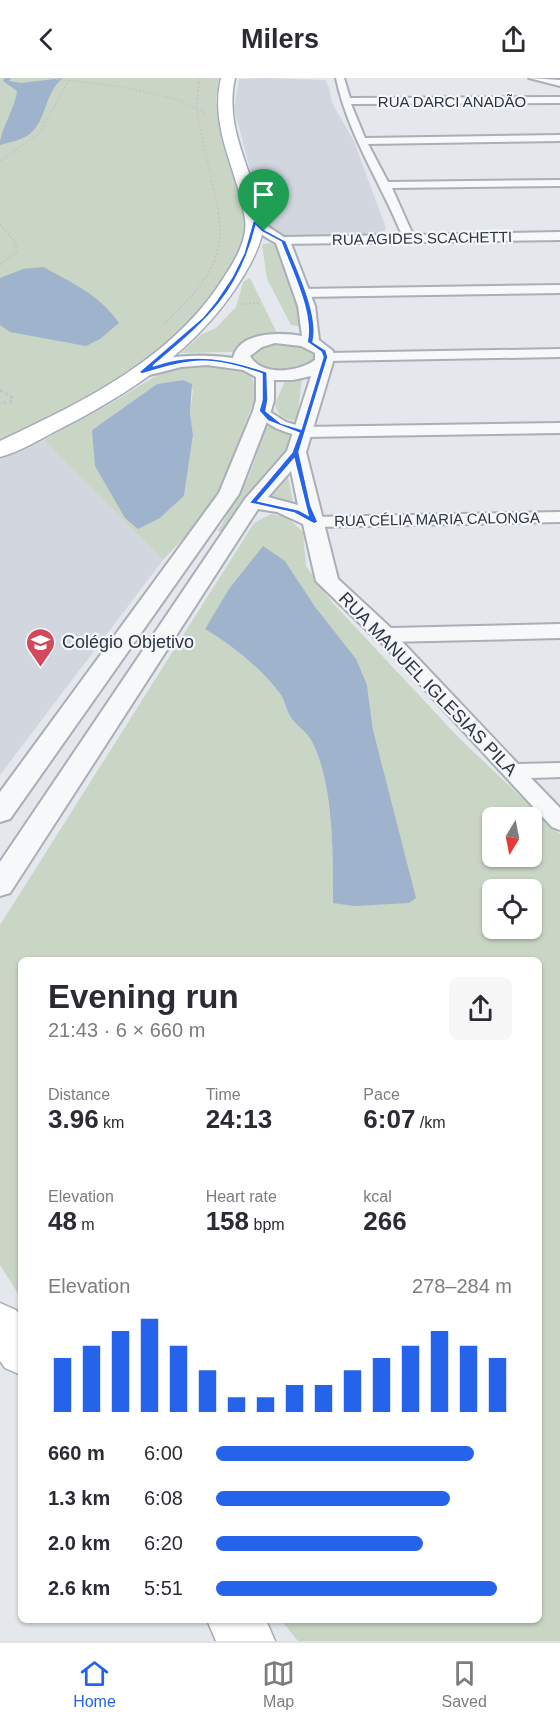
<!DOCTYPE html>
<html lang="en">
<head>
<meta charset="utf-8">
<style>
  :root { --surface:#fff; --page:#f7f7f7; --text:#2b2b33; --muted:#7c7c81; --line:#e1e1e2; --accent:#2563eb }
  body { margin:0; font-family:Arial,sans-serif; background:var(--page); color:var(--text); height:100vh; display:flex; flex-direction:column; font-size:22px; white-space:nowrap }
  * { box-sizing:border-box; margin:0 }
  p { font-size:20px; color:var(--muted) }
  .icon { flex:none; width:33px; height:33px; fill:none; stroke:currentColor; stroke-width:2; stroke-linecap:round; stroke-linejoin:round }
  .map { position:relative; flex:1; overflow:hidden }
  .drawer { position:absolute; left:18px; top:879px; width:524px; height:666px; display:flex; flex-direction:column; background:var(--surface); border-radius:9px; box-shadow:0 2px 4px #0004 }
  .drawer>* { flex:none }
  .needle { width:39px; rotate:190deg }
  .tools { position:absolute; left:482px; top:729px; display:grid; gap:12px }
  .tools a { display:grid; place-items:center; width:60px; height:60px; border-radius:9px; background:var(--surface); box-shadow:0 2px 4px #0004; font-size:30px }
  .pin { position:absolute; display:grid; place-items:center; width:51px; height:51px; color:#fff; margin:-62px -26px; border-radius:50% 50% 50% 0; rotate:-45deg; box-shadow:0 0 6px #0007 }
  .pin .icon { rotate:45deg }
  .round { display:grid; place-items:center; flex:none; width:63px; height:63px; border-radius:9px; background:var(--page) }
  .headline { display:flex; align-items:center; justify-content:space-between; height:102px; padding:0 30px }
  h1 { font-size:33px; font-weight:700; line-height:45px }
  .metrics { display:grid; grid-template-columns:repeat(3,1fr); gap:9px; height:102px; padding:6px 30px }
  .metrics div { display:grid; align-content:center }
  .metrics b { font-size:26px; font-weight:700 }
  .metrics small { font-size:16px; font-weight:400 }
  .metrics p { font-size:16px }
  .chart { height:168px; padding:12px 30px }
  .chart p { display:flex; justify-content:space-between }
  .chart svg { width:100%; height:108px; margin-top:6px; stroke:var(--accent); stroke-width:6 }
  ul { padding:0 30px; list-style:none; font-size:20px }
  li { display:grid; grid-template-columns:96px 72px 1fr; align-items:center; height:45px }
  li i { height:15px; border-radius:8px; background:var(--accent) }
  header { display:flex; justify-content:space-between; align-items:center; height:78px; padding:0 30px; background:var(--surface); font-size:27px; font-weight:700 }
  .menu { display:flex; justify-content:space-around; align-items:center; height:84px; border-top:2px solid var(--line); background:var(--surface); font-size:16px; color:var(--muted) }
  .menu a { display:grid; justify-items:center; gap:3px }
  .menu .selected { color:var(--accent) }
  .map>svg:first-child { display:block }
  .built { fill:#d2d6de }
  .green { fill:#c9d6c5; fill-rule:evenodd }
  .water { fill:#9fb4cc }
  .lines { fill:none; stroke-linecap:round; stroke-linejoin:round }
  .minor-casing { stroke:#a9aeb7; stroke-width:4 }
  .tertiary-casing { stroke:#a9aeb7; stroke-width:4 }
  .primary-casing { stroke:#a3abb8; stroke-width:3 }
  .path-far2 { stroke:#c2c5cb; stroke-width:1.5; stroke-dasharray:2 2; stroke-linecap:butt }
  .path-far1 { stroke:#c2c5cb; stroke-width:2; stroke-dasharray:2 2; stroke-linecap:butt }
  .path { stroke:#c2c5cb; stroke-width:3; stroke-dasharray:3 3; stroke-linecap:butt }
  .minor { fill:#f7f8fa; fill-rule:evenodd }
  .tertiary { fill:#f7f8fa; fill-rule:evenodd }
  .primary { fill:#fff; fill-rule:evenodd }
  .route { fill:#2563eb; stroke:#fff; stroke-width:1.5; fill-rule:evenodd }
  .labels { text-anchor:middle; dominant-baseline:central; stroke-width:4.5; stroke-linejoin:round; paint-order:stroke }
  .far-street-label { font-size:15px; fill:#2b3445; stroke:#f4f6f9 }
  .poi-label { font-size:18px; fill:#2b3445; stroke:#f4f6f9; text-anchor:start }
  .street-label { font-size:18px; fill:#2b3445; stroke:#f4f6f9 }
</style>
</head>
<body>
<header><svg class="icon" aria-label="back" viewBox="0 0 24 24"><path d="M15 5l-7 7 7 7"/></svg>Milers<svg class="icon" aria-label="share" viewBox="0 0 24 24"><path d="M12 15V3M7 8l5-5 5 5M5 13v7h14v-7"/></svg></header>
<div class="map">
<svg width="560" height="1563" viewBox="0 0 560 1563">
  <rect width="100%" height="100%" fill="#e4e7ec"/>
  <!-- built -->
  <path class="built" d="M 266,0 L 325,2 L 329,9 L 332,25 L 354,63 L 386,150 L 382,157 L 282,160 L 265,149 L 234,30 L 239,1 Z
    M 44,362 L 163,482 L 0,697 L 0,381 Z"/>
  <!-- green -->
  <path class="green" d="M 0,0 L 219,0 L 216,24 L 245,139 L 243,163 L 231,192 L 217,212 L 181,255 L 147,281 L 104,309 L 34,347 L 0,361 Z
    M 269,165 L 278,166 L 281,169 L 303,249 L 291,247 L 267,201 L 262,167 Z
    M 250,200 L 277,255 L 245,262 L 236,274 L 181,275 L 202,256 L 216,250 L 236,229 L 243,204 Z
    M 296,264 L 317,273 L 316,283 C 301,295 261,299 251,279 L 252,273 L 265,265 Z
    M 198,286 L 229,287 L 252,299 L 256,317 L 220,413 L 194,449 L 163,482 L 44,362 C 68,347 94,335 118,321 C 149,303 161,290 198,286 ZM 183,302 L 193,312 L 190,335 L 193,357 L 184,418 L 160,440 L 125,440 L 115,418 L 92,352 L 157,306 Z
    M 302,300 L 297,343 C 285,342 277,338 275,326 L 286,301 Z
    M 268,345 L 292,355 L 290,370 L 222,454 L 218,453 L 249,398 Z
    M 287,395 L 293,423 L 268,421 Z
    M 271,436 L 287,439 L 303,454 L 306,488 L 331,523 L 459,660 L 560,756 L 560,1563 L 298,1563 L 281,1542 L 538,1542 L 538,882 L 21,882 L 21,1220 L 0,1187 L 0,847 L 254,445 ZM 285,483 L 367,607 L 373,652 L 333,825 C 333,778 334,704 311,662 C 306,653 295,647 290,638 C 286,631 285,623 281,617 C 262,591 232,567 205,550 ZM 492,740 L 531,740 L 531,778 L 492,778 ZM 492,812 L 531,812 L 531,850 L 492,850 Z"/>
  <!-- water -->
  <path class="water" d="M 11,0 L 9,3 L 21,5 L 63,0 C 45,14 47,39 32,54 C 24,62 10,64 0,67 C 0,52 15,31 17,13 L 3,3 L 5,0 Z
    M 43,189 C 71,204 101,218 119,245 L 100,261 L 86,268 L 10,254 L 0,247 L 0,200 L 23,191 Z
    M 183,302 L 192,306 L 190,335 L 193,357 L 184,418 L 160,440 L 138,451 L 125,440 L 95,388 L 92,352 L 157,306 Z
    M 263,468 L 285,483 L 316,530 L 356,581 L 367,607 L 373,652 L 416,820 L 409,825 L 354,828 L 333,825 C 333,778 334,704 311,662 C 306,653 295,647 290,638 C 286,631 285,623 281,617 C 262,591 232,567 205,551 L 229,511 Z"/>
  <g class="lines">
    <defs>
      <path id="minor" d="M 336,0 L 344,0 L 350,20 L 560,19 L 560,25 L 351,26 L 365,60 L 560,57 L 560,63 L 368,66 L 388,104 L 560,102 L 560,108 L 392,110 L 413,157 L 560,154 L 560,162 L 279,166 L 277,163 L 283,159 L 402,157 C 380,103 348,57 336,0 Z
        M 529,0 L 560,2 L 560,8 Z
        M 560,207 L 560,215 L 301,219 L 295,215 L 301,211 Z
        M 560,271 L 560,279 L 326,283 L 319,279 L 326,275 Z
        M 262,329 L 286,344 L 303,349 L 560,345 L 560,355 L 303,359 C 284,354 267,349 255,333 Z
        M 560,434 L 560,444 L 314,449 L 306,444 L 314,439 Z
        M 385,551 L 392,553 L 518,686 L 560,685 L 560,699 L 531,700 L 560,730 L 560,752 L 552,749 L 378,561 L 376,557 L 378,553 Z"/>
      <path id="tertiary" d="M 255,140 L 290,163 L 315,228 L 319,262 L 333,273 L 333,284 L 306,374 L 338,501 L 391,550 L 560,546 L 560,560 L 385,564 L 377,562 L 316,503 L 303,446 L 277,434 L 258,431 L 10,815 L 0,818 L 0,784 L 245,421 L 287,373 L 311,298 L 293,302 L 274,302 L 274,322 L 271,333 L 239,416 L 10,741 L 0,744 L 0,714 L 219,415 L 253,333 L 256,322 L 256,299 L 243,292 L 207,287 L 181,289 L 142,299 L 136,298 L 133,294 C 146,275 212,276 233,280 C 239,253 281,254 302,258 L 298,228 L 276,165 C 265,159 256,154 248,144 ZM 275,265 L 301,268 L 315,275 L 315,282 C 298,294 262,299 250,278 L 262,269 ZM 291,393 L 298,427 L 268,419 Z"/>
      <path id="primary" d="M 221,0 L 235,0 C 226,40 242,73 254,110 C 257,121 262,134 263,146 C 263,163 253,182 244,197 C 200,271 129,316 54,354 C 37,363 19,374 0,379 L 0,363 C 85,323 176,279 226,196 C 236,181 248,160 245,141 C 238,92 209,51 221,0 Z
        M 0,1225 L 16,1232 L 21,1238 L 21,1297 L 5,1290 L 0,1283 Z
        M 207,1542 L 266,1542 L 275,1563 L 216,1563 Z"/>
    </defs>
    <!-- minor casing -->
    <use href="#minor" class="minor-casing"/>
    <!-- tertiary casing -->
    <use href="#tertiary" class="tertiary-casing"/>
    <!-- primary casing -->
    <use href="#primary" class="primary-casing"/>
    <!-- path-far2 -->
    <path class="path-far2" d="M 48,0 L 122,9 L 176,21 L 207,36
      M 200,0 L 196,31 L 219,136
      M 0,83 L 39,56 L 69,2"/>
    <!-- path-far1 -->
    <path class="path-far1" d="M 0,146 L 15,164 L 17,173 L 0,187
      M 241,226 L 261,225
      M 164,246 C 196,215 229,183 218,134"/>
    <!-- path -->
    <path class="path" d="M 0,312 L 13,320 L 10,324 L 0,326"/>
    <!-- minor -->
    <use href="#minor" class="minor"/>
    <!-- tertiary -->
    <use href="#tertiary" class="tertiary"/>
    <!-- primary -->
    <use href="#primary" class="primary"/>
  </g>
  <!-- route -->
  <path class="route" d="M 253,143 L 256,143 L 265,152 L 286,163 C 296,190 320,236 313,264 L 326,272 L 328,279 L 299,374 L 311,428 L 318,444 L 314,446 L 294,435 L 249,425 L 292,374 L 299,355 L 268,343 L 259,333 L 262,322 L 262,296 C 211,278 194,280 142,296 L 139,294 L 203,239 L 216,223 L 232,199 L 244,175 ZM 256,148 L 262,154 L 281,164 C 291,191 314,236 307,264 L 321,274 L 323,279 L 301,351 L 281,345 L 266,333 L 268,322 L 267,294 C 229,281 193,273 153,288 C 206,243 238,218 256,148 ZM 294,381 L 308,437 L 299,432 L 258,423 Z"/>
  <!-- icons -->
  <defs>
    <symbol id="school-pin" viewBox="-11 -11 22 30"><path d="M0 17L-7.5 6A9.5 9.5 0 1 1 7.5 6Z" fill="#d1495b" stroke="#f4f6f9"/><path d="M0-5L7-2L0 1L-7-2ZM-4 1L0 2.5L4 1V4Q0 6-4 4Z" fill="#fff"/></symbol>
  </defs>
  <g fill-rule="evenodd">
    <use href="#school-pin" x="24" y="548" width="33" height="45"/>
  </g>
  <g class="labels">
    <!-- far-street labels -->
    <g class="far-street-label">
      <text x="452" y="23">RUA DARCI ANADÃO</text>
      <text transform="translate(422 160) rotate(-1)">RUA AGIDES SCACHETTI</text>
      <text transform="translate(437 441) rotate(-1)">RUA CÉLIA MARIA CALONGA</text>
    </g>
    <!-- poi labels -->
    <g class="poi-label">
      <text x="62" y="564">Colégio Objetivo</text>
    </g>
    <!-- street labels -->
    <g class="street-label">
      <text transform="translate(428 606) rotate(46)">RUA MANUEL IGLESIAS PILA</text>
    </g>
  </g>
</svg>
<div class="tools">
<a><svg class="needle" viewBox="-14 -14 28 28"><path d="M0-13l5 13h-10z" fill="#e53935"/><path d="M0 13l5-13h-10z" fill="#7c7c81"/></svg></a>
<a><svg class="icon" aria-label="locate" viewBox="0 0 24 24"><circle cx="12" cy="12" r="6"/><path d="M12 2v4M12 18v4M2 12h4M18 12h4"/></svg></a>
</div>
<div class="pin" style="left:264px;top:153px;background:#1e9e55"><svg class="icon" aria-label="arrive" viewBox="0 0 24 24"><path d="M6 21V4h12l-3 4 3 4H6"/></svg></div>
<section class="drawer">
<div class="headline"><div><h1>Evening run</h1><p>21:43 · 6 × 660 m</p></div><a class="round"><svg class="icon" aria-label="share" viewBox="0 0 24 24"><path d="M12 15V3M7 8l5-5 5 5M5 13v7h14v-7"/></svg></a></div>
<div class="metrics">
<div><p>Distance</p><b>3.96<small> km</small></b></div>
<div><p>Time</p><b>24:13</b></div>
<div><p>Pace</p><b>6:07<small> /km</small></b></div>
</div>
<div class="metrics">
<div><p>Elevation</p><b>48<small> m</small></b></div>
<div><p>Heart rate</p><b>158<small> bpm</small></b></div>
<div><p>kcal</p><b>266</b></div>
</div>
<div class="chart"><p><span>Elevation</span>278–284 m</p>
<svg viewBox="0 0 160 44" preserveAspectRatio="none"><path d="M5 44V22M15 44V17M25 44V11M35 44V6M45 44V17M55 44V27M65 44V38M75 44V38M85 44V33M95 44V33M105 44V27M115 44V22M125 44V17M135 44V11M145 44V17M155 44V22"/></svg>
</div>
<ul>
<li><b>660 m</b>6:00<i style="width:87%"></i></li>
<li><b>1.3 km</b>6:08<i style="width:79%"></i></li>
<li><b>2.0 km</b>6:20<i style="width:70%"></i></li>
<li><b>2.6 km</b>5:51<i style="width:95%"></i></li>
</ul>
</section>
</div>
<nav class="menu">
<a class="selected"><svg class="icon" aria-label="home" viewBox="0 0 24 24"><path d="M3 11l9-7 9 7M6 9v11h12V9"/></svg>Home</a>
<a><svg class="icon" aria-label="map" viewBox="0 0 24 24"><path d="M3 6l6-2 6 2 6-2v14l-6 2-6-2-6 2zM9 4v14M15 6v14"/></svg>Map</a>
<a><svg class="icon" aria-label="saved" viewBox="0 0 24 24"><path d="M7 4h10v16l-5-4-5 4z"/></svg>Saved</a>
</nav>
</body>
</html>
